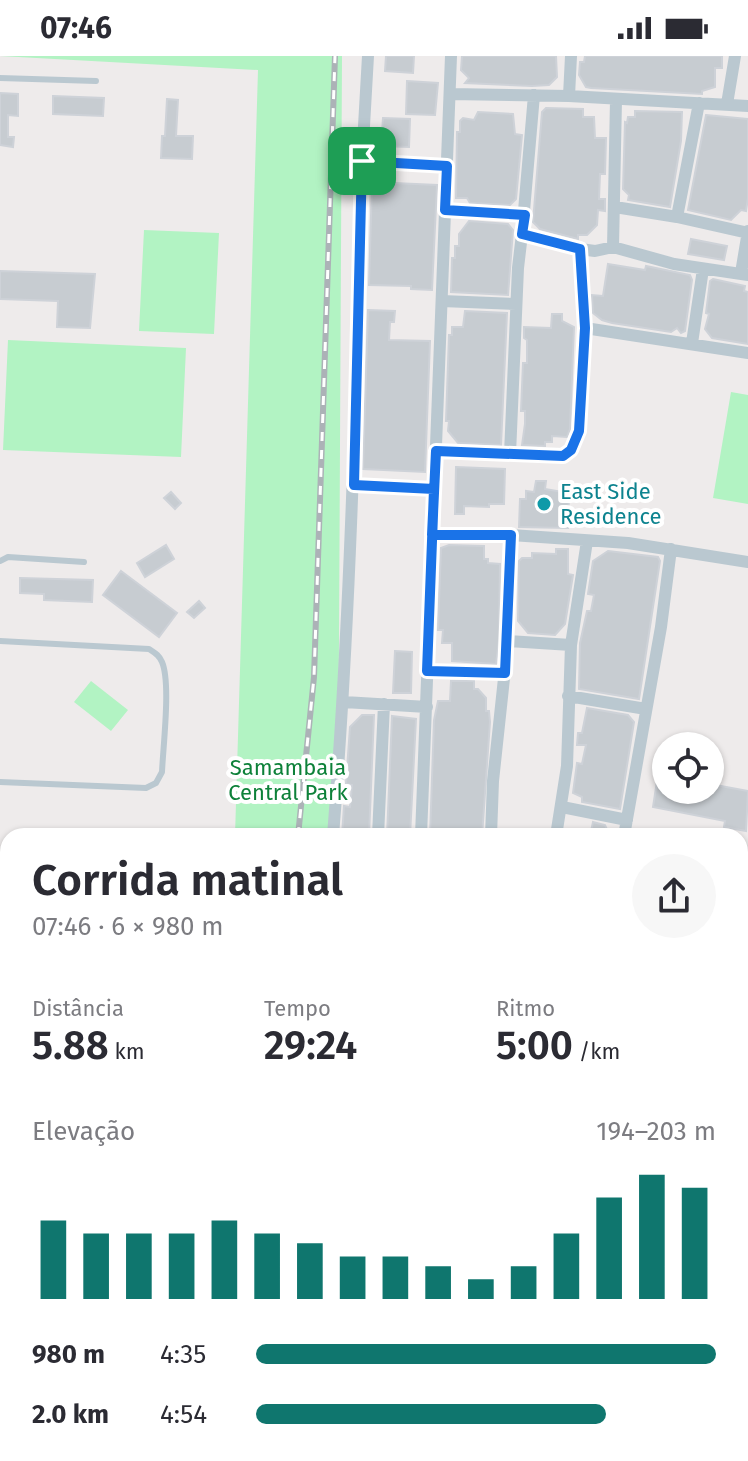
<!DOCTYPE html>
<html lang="pt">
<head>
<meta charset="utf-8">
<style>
  :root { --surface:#fff; --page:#f7f7f7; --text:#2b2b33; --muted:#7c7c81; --accent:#0f766e }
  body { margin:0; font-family:"Fira Sans",sans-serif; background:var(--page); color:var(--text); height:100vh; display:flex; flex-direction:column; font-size:30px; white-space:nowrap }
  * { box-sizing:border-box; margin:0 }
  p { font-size:26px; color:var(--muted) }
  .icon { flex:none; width:44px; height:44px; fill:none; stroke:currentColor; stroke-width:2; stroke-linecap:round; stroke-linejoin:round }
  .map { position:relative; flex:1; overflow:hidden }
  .drawer { position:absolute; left:0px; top:772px; width:748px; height:634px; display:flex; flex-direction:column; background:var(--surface); border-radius:24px 24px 0 0; box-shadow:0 2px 6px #0004 }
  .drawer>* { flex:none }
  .tools { position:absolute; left:652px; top:676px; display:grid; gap:16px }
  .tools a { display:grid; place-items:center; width:72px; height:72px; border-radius:50%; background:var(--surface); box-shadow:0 2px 6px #0004; font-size:40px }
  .pin { position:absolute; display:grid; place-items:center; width:68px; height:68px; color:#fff; margin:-34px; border-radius:16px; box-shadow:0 4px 12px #0006 }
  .round { display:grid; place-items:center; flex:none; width:84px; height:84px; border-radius:42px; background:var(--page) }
  .head { display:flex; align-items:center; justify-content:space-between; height:136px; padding:0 32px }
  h1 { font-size:44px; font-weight:600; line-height:60px }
  .stats { display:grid; grid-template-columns:repeat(3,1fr); gap:12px; height:136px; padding:8px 32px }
  .stats div { display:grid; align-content:center }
  .stats b { font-size:40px; font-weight:600 }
  .stats small { font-size:22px; font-weight:400 }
  .stats p { font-size:22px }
  .chart { height:224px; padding:16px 32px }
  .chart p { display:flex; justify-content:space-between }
  .chart svg { width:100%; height:144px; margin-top:8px; stroke:var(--accent); stroke-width:6 }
  ul { padding:0 32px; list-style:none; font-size:26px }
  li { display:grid; grid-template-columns:128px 96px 1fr; align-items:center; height:60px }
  li i { height:20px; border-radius:10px; background:var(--accent) }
  .status { display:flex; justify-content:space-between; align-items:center; height:56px; padding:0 40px; background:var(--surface); direction:ltr }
  .status svg { height:22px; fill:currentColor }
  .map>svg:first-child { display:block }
  .green { fill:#b2f3c3 }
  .building { fill:#c7ccd1; stroke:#ced2d8; stroke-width:2 }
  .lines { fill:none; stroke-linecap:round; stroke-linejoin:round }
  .path { stroke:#67d491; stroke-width:2; stroke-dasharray:6 4; stroke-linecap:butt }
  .service { stroke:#bac8d0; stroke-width:6 }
  .minor { stroke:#bac8d0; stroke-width:12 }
  .rail-casing { stroke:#acb2b7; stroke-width:6 }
  .rail { stroke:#fff; stroke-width:3; stroke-dasharray:9; stroke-linecap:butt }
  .route-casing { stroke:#fff; stroke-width:16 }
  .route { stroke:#1a73e8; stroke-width:10 }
  .culture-dot { fill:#0f9aa8; stroke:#fff; stroke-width:3 }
  .labels { text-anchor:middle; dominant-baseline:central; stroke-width:8; stroke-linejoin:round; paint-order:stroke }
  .culture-label { font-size:22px; fill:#0d838f; stroke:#fff; text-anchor:start }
  .park-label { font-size:22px; fill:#0d8139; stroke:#fff }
</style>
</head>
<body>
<div class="status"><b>07:46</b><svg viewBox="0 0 49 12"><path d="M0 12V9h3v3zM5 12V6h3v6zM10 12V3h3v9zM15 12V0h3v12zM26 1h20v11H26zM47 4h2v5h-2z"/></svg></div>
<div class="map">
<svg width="748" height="1405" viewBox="0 0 748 1405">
  <rect width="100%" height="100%" fill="#eeebeb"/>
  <!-- green -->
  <path class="green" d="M 0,0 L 342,0 L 338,780 L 235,780 L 258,14 Z
    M 144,174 L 219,177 L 214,278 L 139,275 Z
    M 8,284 L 186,292 L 181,401 L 3,394 Z
    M 731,336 L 748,339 L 748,448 L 713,442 Z
    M 91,625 L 128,654 L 111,675 L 74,646 Z
    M 0,807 L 8,808 L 8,1398 L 223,1398 L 220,1405 L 0,1405 Z
    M 539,1398 L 629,1398 L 627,1405 L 565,1405 Z"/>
  <!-- building -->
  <path class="building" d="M 386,0 L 414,0 L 413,17 L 385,15 Z
    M 462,0 L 556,0 L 557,21 L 549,29 L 532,30 L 465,27 L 469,22 L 461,14 Z
    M 585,0 L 722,0 L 722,12 L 715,12 L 715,31 L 702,35 L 702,38 L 591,32 L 586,31 L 579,19 L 580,6 L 584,6 Z
    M 407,25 L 438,27 L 435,59 L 406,58 Z
    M 0,37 L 18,38 L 18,60 L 8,59 L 8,81 L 14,81 L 13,91 L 0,89 Z
    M 53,40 L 104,42 L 103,60 L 53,58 Z
    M 167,43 L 178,44 L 176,80 L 193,80 L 192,103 L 161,102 L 162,80 L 165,80 Z
    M 546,52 L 583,53 L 583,61 L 594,61 L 595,82 L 606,82 L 605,118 L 600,118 L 599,143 L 605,143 L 605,155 L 598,154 L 597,169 L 587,179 L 578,179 L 578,183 L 540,173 L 533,166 L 542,56 Z
    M 635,55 L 682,56 L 681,85 L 670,151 L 628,144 L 629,139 L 623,133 L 625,66 L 627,67 L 628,61 L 635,61 Z
    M 478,56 L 513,58 L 515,78 L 522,79 L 516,143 L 510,149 L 470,147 L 467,142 L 456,142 L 457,76 L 460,76 L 460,65 L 463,62 L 474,64 Z
    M 706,59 L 748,63 L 748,142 L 746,155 L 741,154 L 731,164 L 688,154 Z
    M 383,62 L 410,63 L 409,91 L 381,90 Z
    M 372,126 L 437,129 L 432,234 L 411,233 L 411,230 L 369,229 Z
    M 469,165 L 508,168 L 513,174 L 508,239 L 451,236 L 452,202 L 455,202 L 455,190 L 459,190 L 459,178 Z
    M 691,183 L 727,190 L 724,204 L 688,198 Z
    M 608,208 L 645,214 L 646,210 L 690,219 L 692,224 L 685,275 L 681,277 L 677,272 L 671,276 L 612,267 L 602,264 L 593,257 L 592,239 L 603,240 Z
    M 0,215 L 95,218 L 90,272 L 57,271 L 58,245 L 0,243 Z
    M 713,223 L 745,230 L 744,235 L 748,236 L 748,288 L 712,282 L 705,273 L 709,258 L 706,257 L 710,225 Z
    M 368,254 L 395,255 L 394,266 L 390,266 L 389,284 L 430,285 L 425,416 L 363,413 Z
    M 465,255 L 507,257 L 501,389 L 458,387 L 448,375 L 449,365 L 446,365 L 449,279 L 452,279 L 452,271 L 463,271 Z
    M 552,258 L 562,258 L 562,265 L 574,271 L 570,373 L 567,381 L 552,380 L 552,386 L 545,386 L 545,390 L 522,389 L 525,368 L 525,355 L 521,355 L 523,307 L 527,307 L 527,284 L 524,282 L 524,271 L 551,272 Z
    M 456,411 L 505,413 L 504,448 L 489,448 L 489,451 L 464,450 L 464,458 L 455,458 Z
    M 536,425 L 546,425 L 545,433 L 569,437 L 568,472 L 519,471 L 520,443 L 526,443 L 526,435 L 534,436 Z
    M 171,436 L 181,447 L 175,453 L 164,442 Z
    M 166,489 L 174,503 L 145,521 L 137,507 Z
    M 449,489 L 484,490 L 484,503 L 488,503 L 488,507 L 500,508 L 499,584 L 496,608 L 452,605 L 452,587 L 442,587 L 443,574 L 438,574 L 441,492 Z
    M 556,493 L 568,493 L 568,518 L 573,519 L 565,568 L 555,579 L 528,577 L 518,565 L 519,505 L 522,502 L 532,502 L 532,497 L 556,498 Z
    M 608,495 L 658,501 L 660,505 L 639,643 L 579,633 L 580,587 L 587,555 L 591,555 L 594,539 L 588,538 L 593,505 Z
    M 121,515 L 177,557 L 159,581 L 103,539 Z
    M 20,522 L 93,524 L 92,546 L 44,544 L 44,538 L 20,537 Z
    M 199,545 L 205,552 L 194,562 L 187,556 Z
    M 395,595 L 412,596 L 411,637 L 393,637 Z
    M 451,625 L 474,625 L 474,633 L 478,633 L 486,642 L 486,655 L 489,655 L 490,666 L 482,780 L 430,780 L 434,664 L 438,645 L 450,645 Z
    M 587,652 L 628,659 L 634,666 L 620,753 L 582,746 L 582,741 L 573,737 L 577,707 L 582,708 L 586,689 L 577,689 L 578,677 L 582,677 Z
    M 362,659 L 374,659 L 369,780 L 342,780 L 344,750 L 350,751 L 352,729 L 346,728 L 350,671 Z
    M 392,660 L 416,663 L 410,780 L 387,780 Z
    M 661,699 L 666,700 L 666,734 L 710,734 L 710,728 L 748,735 L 746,775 L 724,771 L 725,765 L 653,751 Z
    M 593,766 L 605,769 L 610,780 L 590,780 Z"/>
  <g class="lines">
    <!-- path -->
    <path class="path" d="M 0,1377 L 8,1374
      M 0,1386 L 8,1383
      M 70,1398 L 74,1401 L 76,1398
      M 453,1398 L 459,1405
      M 55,1405 L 58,1398
      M 115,1405 L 119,1398
      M 119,1405 L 122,1400 L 125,1401
      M 669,1405 L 671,1398"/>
    <!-- service -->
    <path class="service" d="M 0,22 L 96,25
      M 0,505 L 8,501 L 84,506
      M 0,585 L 149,593 C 155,597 159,599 162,606 C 171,627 163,691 162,716 L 156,727 L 146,732 L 0,726
      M 0,1400 L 8,1397
      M 36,1405 L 40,1398"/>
    <!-- minor -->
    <path class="minor" d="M 368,0 L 362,105 L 447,110
      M 450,38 L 569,40 L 748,50
      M 534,39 L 522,178 L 580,193
      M 569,40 L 571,0
      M 616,44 L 613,191 L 674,208 L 748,219
      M 727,48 L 735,0
      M 615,151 L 677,161 L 748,177
      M 445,154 L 525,159
      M 677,161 L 699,47
      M 741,217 L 748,175
      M 442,245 L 516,248
      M 585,272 L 580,193 L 595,195 L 613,191
      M 692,287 L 703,213
      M 436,395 L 563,400 L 571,394 L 579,375 L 585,272 L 748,297
      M 510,398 L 518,212 L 522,178
      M 354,429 L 434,433
      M 432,479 L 511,479 L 628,487 L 748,506
      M 508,585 L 571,589
      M 427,615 L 505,617
      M 568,640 L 646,653
      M 344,646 L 427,651
      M 562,751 L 627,764
      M 333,780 C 351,555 356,331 362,105
      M 378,780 L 384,648
      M 421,780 L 451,0
      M 491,780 L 493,725 L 508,585 L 511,479
      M 556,780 L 567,710 L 571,589 L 587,485
      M 624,780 L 661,571 L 671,493
      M 740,929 L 748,930
      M 743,1240 L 748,1208
      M 740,1262 L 748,1264
      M 740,1359 L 748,1356
      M 740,1392 L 748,1394
      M 423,1398 L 429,1405
      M 233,1405 L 236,1398
      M 311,1405 L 314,1398
      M 407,1405 L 411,1398
      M 655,1405 L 655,1398"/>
    <defs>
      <path id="rail" d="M 298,780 L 314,621 L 335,0
        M 81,1405 L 85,1398
        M 101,1405 L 105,1398"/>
    </defs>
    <!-- rail casing -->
    <use href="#rail" class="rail-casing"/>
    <!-- rail -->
    <use href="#rail" class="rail"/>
  </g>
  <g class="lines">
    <defs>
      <path id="route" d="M 362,105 L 354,429 L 434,433 L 427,615 L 505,617 L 511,479 L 432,479 L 436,395 L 563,400 L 571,394 L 579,375 L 585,272 L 580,193 L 522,178 L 525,159 L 445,154 L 447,110 L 362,105"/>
    </defs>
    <!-- route casing -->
    <use href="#route" class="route-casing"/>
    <!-- route -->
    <use href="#route" class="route"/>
  </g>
  <!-- markers -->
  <circle class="culture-dot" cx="544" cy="448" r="8"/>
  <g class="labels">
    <!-- culture labels -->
    <g class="culture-label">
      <text x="560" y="435">East Side<tspan x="560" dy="25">Residence</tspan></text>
    </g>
    <!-- park labels -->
    <g class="park-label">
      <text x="288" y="711">Samambaia<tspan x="288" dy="25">Central Park</tspan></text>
    </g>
  </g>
</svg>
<div class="tools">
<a><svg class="icon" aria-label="locate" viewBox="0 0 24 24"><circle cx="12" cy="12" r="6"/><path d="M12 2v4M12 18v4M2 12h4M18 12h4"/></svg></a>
</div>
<div class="pin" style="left:362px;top:105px;background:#1e9e55"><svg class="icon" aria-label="arrive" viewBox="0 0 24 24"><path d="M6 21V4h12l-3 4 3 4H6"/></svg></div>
<section class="drawer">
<div class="head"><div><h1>Corrida matinal</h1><p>07:46 · 6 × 980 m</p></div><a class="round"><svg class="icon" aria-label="share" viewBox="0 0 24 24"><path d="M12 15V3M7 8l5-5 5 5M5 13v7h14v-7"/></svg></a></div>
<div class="stats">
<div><p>Distância</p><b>5.88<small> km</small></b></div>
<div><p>Tempo</p><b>29:24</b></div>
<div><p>Ritmo</p><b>5:00<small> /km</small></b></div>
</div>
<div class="chart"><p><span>Elevação</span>194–203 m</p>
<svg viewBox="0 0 160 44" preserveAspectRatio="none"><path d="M5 44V20M15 44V24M25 44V24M35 44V24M45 44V20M55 44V24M65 44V27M75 44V31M85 44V31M95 44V34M105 44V38M115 44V34M125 44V24M135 44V13M145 44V6M155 44V10"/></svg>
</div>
<ul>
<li><b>980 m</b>4:35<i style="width:100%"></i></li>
<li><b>2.0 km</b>4:54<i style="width:76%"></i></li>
</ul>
</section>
</div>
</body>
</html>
